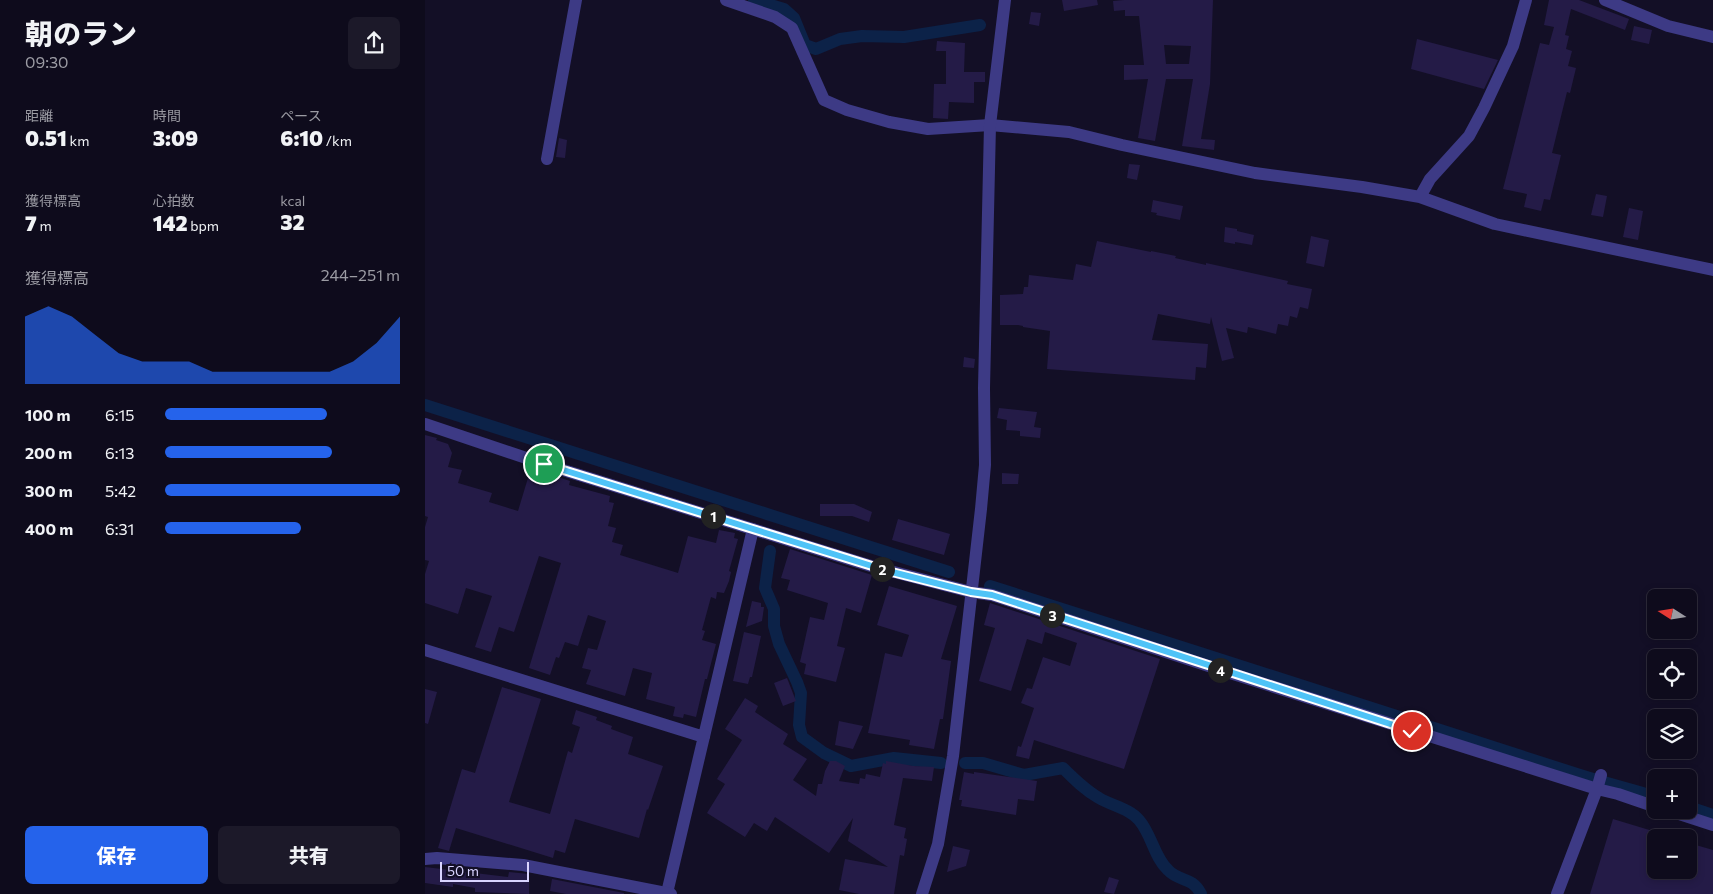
<!DOCTYPE html>
<html lang="ja">
<head>
<meta charset="utf-8">
<style>
  :root { --surface:#0e0b1c; --page:#1c1929; --text:#f1f3f6; --muted:#9b9ba3; --line:#2e2b3b; --accent:#2563eb }
  body { margin:0; font-family:Commissioner,"Noto Sans JP",sans-serif; background:var(--page); color:var(--text); height:100vh; display:flex; flex-direction:column; font-size:19px; white-space:nowrap }
  * { box-sizing:border-box; margin:0 }
  p { font-size:16px; color:var(--muted) }
  .icon { flex:none; width:28px; height:28px; fill:none; stroke:currentColor; stroke-width:2; stroke-linecap:round; stroke-linejoin:round }
  .map { position:relative; flex:1; overflow:hidden }
  .sheet { display:flex; flex-direction:column; background:var(--surface); width:425px }
  .sheet>* { flex:none }
  .needle { width:32px; rotate:282deg }
  .buttons { position:absolute; left:1222px; top:589px; display:grid; gap:10px }
  .buttons a { display:grid; place-items:center; width:50px; height:50px; border-radius:8px; background:var(--surface); box-shadow:0 2px 8px #0003,0 0 0 1px var(--line); font-size:25px }
  .scale { position:absolute; left:15px; bottom:12px; width:89px; box-sizing:border-box; padding-left:5px; border:2px solid #d9d4ff; border-top:0; font-size:14px; line-height:18px; white-space:nowrap; color:#d9d4ff; -webkit-text-stroke:4px #130f26; paint-order:stroke }
  .pin { position:absolute; display:grid; place-items:center; width:42px; height:42px; color:#fff; margin:-21px; border:2px solid #fff; border-radius:50%; box-shadow:0 1px 5px #0007 }
  .km { position:absolute; width:25px; height:25px; margin:-12px; border-radius:50%; background:#222; color:#fff; font-size:14px; line-height:25px; text-align:center }
  .round { display:grid; place-items:center; flex:none; width:52px; height:52px; border-radius:8px; background:var(--page) }
  .overview { display:flex; align-items:center; justify-content:space-between; height:85px; padding:0 25px }
  h1 { font-size:28px; font-weight:800; line-height:38px }
  .stats { display:grid; grid-template-columns:repeat(3,1fr); gap:8px; height:85px; padding:5px 25px }
  .stats div { display:grid; align-content:center }
  .stats b { font-size:21px; font-weight:800 }
  .stats small { font-size:14px; font-weight:400 }
  .stats p { font-size:14px }
  .chart { height:140px; padding:10px 25px }
  .chart p { display:flex; justify-content:space-between }
  .chart svg { width:100%; height:90px; margin-top:5px; fill:var(--accent); opacity:.7 }
  .action { display:flex; gap:10px; margin-top:auto; padding:10px 25px }
  .action a { flex:1; height:58px; border-radius:8px; background:var(--accent); color:#fff; font-size:20px; font-weight:800; line-height:58px; text-align:center }
  .action a+a { background:var(--page); color:var(--text) }
  ul { padding:0 25px; list-style:none; font-size:16px }
  li { display:grid; grid-template-columns:80px 60px 1fr; align-items:center; height:38px }
  li i { height:12px; border-radius:6px; background:var(--accent) }
  main { display:flex; flex:1; min-height:0 }
  .map>svg:first-child { display:block }
  .lines { fill:none; stroke-linecap:round; stroke-linejoin:round }
  .canal { stroke:#0c2248; stroke-width:12 }
  .building { fill:#241b47; fill-rule:evenodd }
  .minor { stroke:#3d3a85; stroke-width:12 }
  .tertiary { stroke:#3d3a85; stroke-width:12 }
  .route-casing { stroke:#fff; stroke-width:10 }
  .route { stroke:#4fc3f7; stroke-width:6 }
</style>
</head>
<body>
<main>
<section class="sheet">
<div class="overview"><div><h1>朝のラン</h1><p>09:30</p></div><a class="round"><svg class="icon" aria-label="share" viewBox="0 0 24 24"><path d="M12 15V3M7 8l5-5 5 5M5 13v7h14v-7"/></svg></a></div>
<div class="stats">
<div><p>距離</p><b>0.51<small> km</small></b></div>
<div><p>時間</p><b>3:09</b></div>
<div><p>ペース</p><b>6:10<small> /km</small></b></div>
</div>
<div class="stats">
<div><p>獲得標高</p><b>7<small> m</small></b></div>
<div><p>心拍数</p><b>142<small> bpm</small></b></div>
<div><p>kcal</p><b>32</b></div>
</div>
<div class="chart"><p><span>獲得標高</span>244–251 m</p>
<svg viewBox="0 0 160 44" preserveAspectRatio="none"><path d="M0 44V11L10 6L20 11L30 20L40 29L50 33L60 33L70 33L80 38L90 38L100 38L110 38L120 38L130 38L140 33L150 24L160 11V44z"/></svg>
</div>
<ul>
<li><b>100 m</b>6:15<i style="width:69%"></i></li>
<li><b>200 m</b>6:13<i style="width:71%"></i></li>
<li><b>300 m</b>5:42<i style="width:100%"></i></li>
<li><b>400 m</b>6:31<i style="width:58%"></i></li>
</ul>
<div class="action"><a>保存</a><a>共有</a></div>
</section>
<div class="map">
<svg width="1288" height="894" viewBox="0 0 1288 894">
  <rect width="100%" height="100%" fill="#130f26"/>
  <g class="lines">
    <!-- canal -->
    <path class="canal" d="M 329,0 L 359,9 L 369,18 L 380,45 L 391,49 L 415,39 L 437,36 L 479,37 L 555,25
      M 0,405 L 524,572
      M 345,551 L 340,588 L 349,609 L 349,626 L 354,644 L 372,682 L 376,693 L 374,725 L 377,737 L 399,753 L 426,766 L 469,758 L 516,763
      M 565,586 C 762,648 958,712 1155,775 C 1180,783 1206,789 1231,797
      M 540,763 L 558,763 L 599,775 L 638,768 C 649,779 660,790 674,798 C 687,806 704,808 714,820 C 727,835 729,857 743,870 C 754,882 767,876 776,894
      M 1264,807 L 1288,815"/>
  </g>
  <!-- building -->
  <path class="building" d="M 637,0 L 672,0 L 673,5 L 639,11 Z
    M 699,0 L 788,0 L 785,84 L 776,139 L 790,140 L 789,150 L 757,146 L 768,79 L 741,79 L 730,141 L 713,138 L 723,79 L 699,80 L 699,65 L 719,65 L 714,16 L 700,16 L 700,10 L 689,11 L 688,1 ZM 739,45 L 766,46 L 764,64 L 741,64 Z
    M 1124,0 L 1154,0 L 1204,19 L 1200,30 L 1146,9 L 1140,35 L 1144,36 L 1141,49 L 1147,51 L 1143,66 L 1151,68 L 1145,93 L 1142,92 L 1127,153 L 1136,155 L 1125,200 L 1119,199 L 1116,211 L 1099,207 L 1102,194 L 1078,189 L 1115,43 L 1124,45 L 1129,27 L 1119,25 Z
    M 606,12 L 616,13 L 614,26 L 604,24 Z
    M 1209,26 L 1227,30 L 1224,44 L 1206,40 Z
    M 992,39 L 1073,60 L 1059,89 L 986,69 Z
    M 512,41 L 540,43 L 539,72 L 560,72 L 560,82 L 549,82 L 549,103 L 524,102 L 523,119 L 508,118 L 509,84 L 521,84 L 521,51 L 511,51 Z
    M 134,138 L 142,140 L 140,158 L 131,157 Z
    M 704,164 L 715,165 L 712,180 L 702,178 Z
    M 1171,194 L 1182,196 L 1178,217 L 1166,215 Z
    M 728,200 L 758,206 L 755,220 L 731,215 L 732,213 L 726,212 Z
    M 1204,208 L 1218,211 L 1213,240 L 1198,237 Z
    M 800,227 L 812,229 L 812,231 L 829,235 L 827,245 L 810,242 L 810,244 L 799,242 Z
    M 886,236 L 904,240 L 899,267 L 881,263 Z
    M 672,241 L 726,252 L 726,251 L 751,256 L 750,258 L 781,265 L 781,263 L 863,281 L 862,284 L 887,289 L 883,309 L 875,307 L 872,318 L 865,316 L 863,326 L 853,324 L 851,334 L 823,327 L 822,333 L 801,328 L 809,358 L 797,361 L 786,317 L 785,324 L 733,314 L 727,340 L 783,344 L 781,368 L 771,367 L 770,380 L 622,369 L 625,331 L 598,327 L 598,326 L 593,325 L 575,325 L 575,295 L 598,294 L 599,287 L 603,287 L 604,275 L 648,280 L 651,264 L 666,267 Z
    M 539,357 L 550,359 L 549,368 L 538,367 Z
    M 574,408 L 612,412 L 609,427 L 616,428 L 615,438 L 595,436 L 595,431 L 581,430 L 582,420 L 572,418 Z
    M 0,435 L 12,438 L 11,440 L 23,444 L 27,453 L 23,467 L 37,470 L 33,483 L 67,493 L 64,502 L 93,511 L 106,468 L 145,481 L 144,485 L 185,496 L 184,502 L 189,503 L 183,526 L 191,528 L 187,542 L 198,545 L 195,555 L 253,573 L 263,536 L 291,543 L 294,530 L 310,533 L 309,538 L 313,539 L 304,571 L 306,572 L 304,581 L 299,593 L 292,592 L 291,599 L 286,597 L 277,630 L 280,631 L 277,640 L 291,644 L 282,679 L 280,679 L 271,717 L 259,714 L 258,718 L 248,716 L 250,707 L 221,699 L 227,673 L 208,668 L 200,696 L 161,684 L 166,670 L 157,668 L 163,648 L 172,650 L 181,621 L 163,615 L 153,646 L 140,642 L 134,658 L 131,657 L 125,675 L 104,668 L 136,563 L 114,556 L 89,632 L 74,627 L 66,652 L 50,647 L 67,596 L 41,588 L 33,614 L 0,603 L 0,574 L 4,561 L 0,560 L 0,527 L 3,517 L 0,516 Z
    M 577,473 L 594,474 L 593,484 L 577,484 Z
    M 395,504 L 429,504 L 447,512 L 444,522 L 427,516 L 395,516 Z
    M 473,519 L 525,534 L 519,555 L 467,540 Z
    M 365,549 L 447,575 L 436,613 L 421,608 L 412,646 L 420,648 L 411,682 L 379,674 L 381,664 L 375,662 L 385,617 L 399,620 L 403,603 L 362,590 L 365,580 L 356,578 Z
    M 464,586 L 532,606 L 516,659 L 526,661 L 518,719 L 515,719 L 509,749 L 484,745 L 485,740 L 443,733 L 460,653 L 477,657 L 484,635 L 452,625 Z
    M 327,601 L 336,603 L 336,607 L 339,607 L 337,621 L 321,627 Z
    M 565,603 L 735,659 L 699,769 L 609,740 L 604,759 L 591,756 L 593,746 L 596,747 L 609,708 L 596,703 L 602,688 L 607,689 L 618,657 L 645,666 L 652,643 L 620,632 L 617,644 L 602,639 L 586,691 L 554,681 L 570,628 L 559,625 Z
    M 319,632 L 336,636 L 327,677 L 325,677 L 323,684 L 308,681 Z
    M 362,678 L 371,701 L 358,706 L 349,683 Z
    M 77,687 L 116,699 L 84,802 L 125,814 L 143,751 L 147,753 L 155,727 L 147,724 L 151,710 L 172,717 L 171,720 L 187,726 L 186,729 L 208,737 L 203,754 L 238,766 L 223,810 L 222,809 L 214,838 L 150,819 L 140,853 L 130,850 L 128,858 L 31,828 L 24,851 L 13,848 L 37,769 L 50,773 Z
    M 0,689 L 12,692 L 3,724 L 0,723 Z
    M 320,698 L 333,706 L 330,712 L 363,734 L 358,744 L 382,759 L 368,780 L 391,796 L 393,784 L 397,784 L 400,771 L 405,761 L 411,761 L 420,766 L 414,781 L 434,784 L 435,778 L 440,779 L 441,774 L 455,777 L 458,763 L 461,764 L 461,761 L 488,766 L 509,767 L 507,781 L 478,778 L 469,825 L 481,828 L 479,838 L 482,839 L 479,856 L 475,855 L 469,894 L 434,894 L 414,890 L 420,859 L 463,867 L 423,841 L 428,818 L 404,853 L 350,817 L 342,831 L 329,823 L 320,837 L 282,813 L 300,784 L 292,779 L 317,740 L 300,729 Z
    M 414,721 L 438,726 L 428,749 L 410,745 Z
    M 539,772 L 549,774 L 549,772 L 612,781 L 609,801 L 593,799 L 591,815 L 536,806 L 537,800 L 534,800 Z
    M 1188,819 L 1231,832 L 1231,870 L 1264,870 L 1264,843 L 1288,850 L 1288,894 L 1165,894 Z
    M 528,846 L 545,850 L 541,866 L 522,872 Z
    M 0,867 L 83,877 L 84,872 L 104,874 L 104,894 L 50,892 L 50,888 L 28,884 L 28,887 L 0,883 Z
    M 684,877 L 694,880 L 689,894 L 679,892 Z
    M 127,879 L 199,893 L 199,894 L 141,894 L 125,891 Z"/>
  <g class="lines">
    <!-- minor -->
    <path class="minor" d="M 301,0 L 350,17 L 367,28 L 399,100 L 422,110 L 464,122 L 503,129 L 565,125 L 644,132 L 697,145 L 830,173 L 937,187 L 995,197 L 1070,224 L 1288,270
      M 1180,0 L 1243,26 L 1288,37
      M 122,159 L 151,0
      M 995,197 L 1005,179 L 1044,136 L 1059,108 L 1088,46 L 1101,0
      M 546,592 L 567,595 L 802,672 L 1172,789 L 1193,794 L 1231,807
      M 0,650 L 279,737
      M 1242,810 L 1288,825
      M 242,893 L 328,529
      M 1132,894 L 1172,789 L 1176,775"/>
    <!-- tertiary -->
    <path class="tertiary" d="M 0,424 L 119,464 L 446,566 L 546,592
      M 0,859 L 12,858 L 98,865 L 246,894
      M 497,894 L 513,844 L 528,756 L 556,509 L 560,465 L 559,388 L 565,125 L 580,0"/>
  </g>
  <g class="lines">
    <defs>
      <path id="route" d="M 119,464 L 463,571 L 546,592 L 567,595 L 987,731"/>
    </defs>
    <!-- route casing -->
    <use href="#route" class="route-casing"/>
    <!-- route -->
    <use href="#route" class="route"/>
  </g>
</svg>
<div class="buttons">
<a><svg class="needle" viewBox="-14 -14 28 28"><path d="M0-13l5 13h-10z" fill="#e53935"/><path d="M0 13l5-13h-10z" fill="#9b9ba3"/></svg></a>
<a><svg class="icon" aria-label="locate" viewBox="0 0 24 24"><circle cx="12" cy="12" r="6"/><path d="M12 2v4M12 18v4M2 12h4M18 12h4"/></svg></a>
<a><svg class="icon" aria-label="layers" viewBox="0 0 24 24"><path d="M12 4l9 5-9 5-9-5zM3 14l9 5 9-5"/></svg></a>
<a>+</a>
<a>−</a>
</div>
<div class="scale">50 m</div>
<div class="pin" style="left:119px;top:464px;background:#1e9e55"><svg class="icon" aria-label="arrive" viewBox="0 0 24 24"><path d="M6 21V4h12l-3 4 3 4H6"/></svg></div>
<div class="pin" style="left:987px;top:731px;background:#d93025"><svg class="icon" aria-label="check" viewBox="0 0 24 24"><path d="M5 12l5 5 9-10"/></svg></div>
<b class="km" style="left:288px;top:516px">1</b>
<b class="km" style="left:457px;top:569px">2</b>
<b class="km" style="left:627px;top:615px">3</b>
<b class="km" style="left:795px;top:670px">4</b>
</div>
</main>
</body>
</html>
